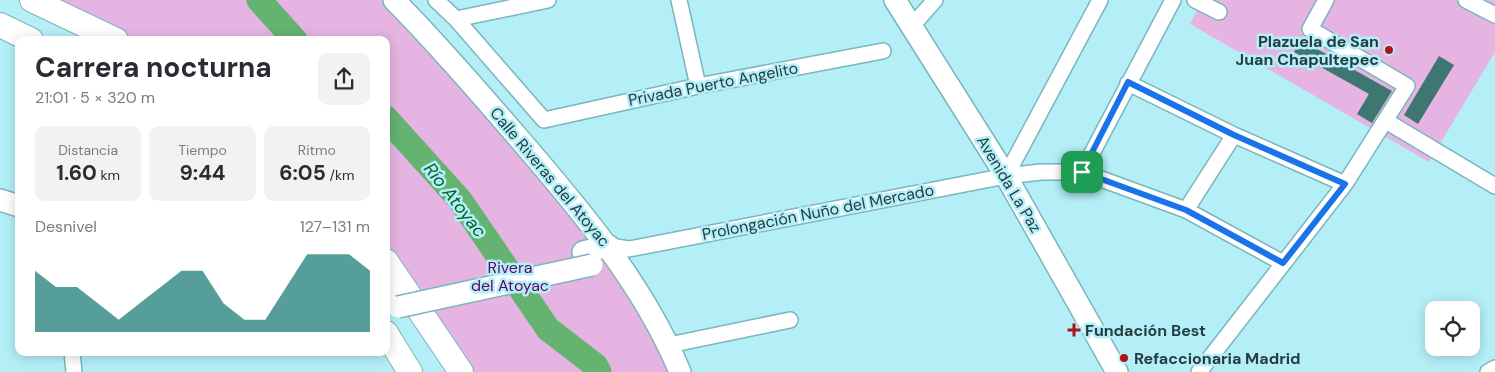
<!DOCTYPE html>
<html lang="es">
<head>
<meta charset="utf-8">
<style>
  :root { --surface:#fff; --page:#f2f2f3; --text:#2b2b33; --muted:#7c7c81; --accent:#0f766e }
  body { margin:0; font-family:"DM Sans",sans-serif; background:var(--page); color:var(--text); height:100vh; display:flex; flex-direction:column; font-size:19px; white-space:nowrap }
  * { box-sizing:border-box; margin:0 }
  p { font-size:16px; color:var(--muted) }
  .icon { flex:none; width:28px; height:28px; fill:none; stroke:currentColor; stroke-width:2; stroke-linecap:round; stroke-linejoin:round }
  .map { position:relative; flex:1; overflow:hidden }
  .details { position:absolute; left:15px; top:36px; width:375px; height:320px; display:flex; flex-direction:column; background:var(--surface); border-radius:10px; box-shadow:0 2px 12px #0003 }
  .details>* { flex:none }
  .tools { position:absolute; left:1425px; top:301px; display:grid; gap:10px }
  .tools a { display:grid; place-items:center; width:55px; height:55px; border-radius:10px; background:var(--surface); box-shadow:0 2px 12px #0003; font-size:25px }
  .pin { position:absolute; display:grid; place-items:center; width:42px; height:42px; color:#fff; margin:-21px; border-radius:10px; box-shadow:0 2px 8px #0006 }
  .round { display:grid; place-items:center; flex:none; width:52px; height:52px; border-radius:10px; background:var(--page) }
  .summary { display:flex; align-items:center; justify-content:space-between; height:85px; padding:0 20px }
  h1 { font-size:28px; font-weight:700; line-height:38px }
  .figures { display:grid; grid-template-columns:repeat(3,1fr); gap:8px; height:85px; padding:5px 20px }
  .figures div { display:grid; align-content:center; border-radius:10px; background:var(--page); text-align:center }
  .figures b { font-size:21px; font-weight:700 }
  .figures small { font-size:14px; font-weight:400 }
  .figures p { font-size:14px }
  .chart { height:140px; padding:10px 20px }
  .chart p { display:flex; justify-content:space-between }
  .chart svg { width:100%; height:90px; margin-top:5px; fill:var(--accent); opacity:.7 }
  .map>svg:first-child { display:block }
  .green { fill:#e5b4e2 }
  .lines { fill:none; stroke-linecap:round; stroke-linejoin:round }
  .river { stroke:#64b371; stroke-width:25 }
  .building { fill:#3e7772 }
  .street-casing { stroke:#7bb5bd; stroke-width:18 }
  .secondary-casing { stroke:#7bb5bd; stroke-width:24 }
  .primary-casing { stroke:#7bb5bd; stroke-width:26 }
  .street { stroke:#fff; stroke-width:15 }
  .secondary { stroke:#fff; stroke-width:21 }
  .primary { stroke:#fff; stroke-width:24 }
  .secondary-bridge-casing { stroke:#7bb5bd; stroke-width:24; stroke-linecap:butt }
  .secondary-bridge { stroke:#fff; stroke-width:21 }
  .route-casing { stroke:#fff; stroke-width:10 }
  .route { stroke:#1a73e8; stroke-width:6 }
  .poi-dot { fill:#a91615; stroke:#b4eff8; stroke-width:2 }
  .labels { text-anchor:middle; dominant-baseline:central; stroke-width:5; stroke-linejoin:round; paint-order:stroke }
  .poi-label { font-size:16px; font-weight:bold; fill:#253d41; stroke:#b4eff8; text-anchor:start }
  .street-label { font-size:16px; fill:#253d41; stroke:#b4eff8 }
  .park-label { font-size:16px; fill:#600661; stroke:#b4eff8 }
  .water-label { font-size:18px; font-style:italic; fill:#005f22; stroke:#b4eff8 }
</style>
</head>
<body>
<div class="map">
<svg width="1495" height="372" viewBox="0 0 1495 372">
  <rect width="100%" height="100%" fill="#b4eff8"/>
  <!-- green -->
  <path class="green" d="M 32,0 L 394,0 L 609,246 L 680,372 L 458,372 L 386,261 L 386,40 L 116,40 Z
    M 1203,0 L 1495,0 L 1495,52 L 1429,162 L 1190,24 Z"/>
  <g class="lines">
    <!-- river -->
    <path class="river" d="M 259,0 L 295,40
      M 386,118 L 460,200 L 548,329 L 596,366 L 599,372"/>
  </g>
  <!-- building -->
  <path class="building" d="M 1301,40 L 1392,91 L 1372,123 L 1357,114 L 1369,94 L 1294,52 Z
    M 1439,56 L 1454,65 L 1418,124 L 1404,115 Z"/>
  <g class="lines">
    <defs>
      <path id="street" d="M 436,0 L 456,19 L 544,120 L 698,86 L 883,51
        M 679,0 L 698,86
        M 1195,0 L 1219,12
        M 1466,0 L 1495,15
        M 456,19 L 548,0
        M 911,27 L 935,0
        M 1128,83 L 1234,135 L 1345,184
        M 1386,121 L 1495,186
        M 1082,172 L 1173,0
        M 1006,176 L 1100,0
        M 1186,210 L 1234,135
        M 609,246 L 629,249 L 1006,176 L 1041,172 L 1082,172 L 1186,210 L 1283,263
        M 669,345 L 790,320
        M 72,352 L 74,372
        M 1199,372 L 1345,184 L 1407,86 L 1310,29 L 1326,0
        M 1488,372 L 1495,368"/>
      <path id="secondary" d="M 394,0 C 437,43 476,89 516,135 C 579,208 643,283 680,372
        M 895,0 L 1006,176 L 1117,372
        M 0,200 L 19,206
        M 583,252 L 609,246
        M 386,294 L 390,294"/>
      <path id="primary" d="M 32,0 L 116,40
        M 0,25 L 31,40
        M 386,261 L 461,372
        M 386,333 L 410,372"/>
    </defs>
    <!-- street casing -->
    <use href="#street" class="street-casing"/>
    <!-- secondary casing -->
    <use href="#secondary" class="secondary-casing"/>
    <!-- primary casing -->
    <use href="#primary" class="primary-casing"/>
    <!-- street -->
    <use href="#street" class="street"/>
    <!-- secondary -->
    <use href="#secondary" class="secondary"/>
    <!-- primary -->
    <use href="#primary" class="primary"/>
    <defs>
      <path id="secondary-bridge" d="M 398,307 L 592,265"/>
    </defs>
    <!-- secondary-bridge casing -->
    <use href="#secondary-bridge" class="secondary-bridge-casing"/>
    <!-- secondary-bridge -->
    <use href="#secondary-bridge" class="secondary-bridge"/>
  </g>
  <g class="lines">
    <defs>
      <path id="route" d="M 1128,82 L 1234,135 L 1345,184 L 1283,263 L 1186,210 L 1082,172 Z"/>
    </defs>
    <!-- route casing -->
    <use href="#route" class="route-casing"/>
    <!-- route -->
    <use href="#route" class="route"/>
  </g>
  <!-- markers -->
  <g class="poi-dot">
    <circle cx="1389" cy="50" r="5"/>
    <path d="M1071.5 322.5h5v5h5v5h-5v5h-5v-5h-5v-5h5z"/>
    <circle cx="1124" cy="358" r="5"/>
  </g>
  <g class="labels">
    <!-- poi labels -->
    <g class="poi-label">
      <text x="1379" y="41" text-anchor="end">Plazuela de San<tspan x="1379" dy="18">Juan Chapultepec</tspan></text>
      <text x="1085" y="330">Fundación Best</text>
      <text x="1134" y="358">Refaccionaria Madrid</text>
    </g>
    <!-- street labels -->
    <g class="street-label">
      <text transform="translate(713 84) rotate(-11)">Privada Puerto Angelito</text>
      <text transform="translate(550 177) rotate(50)">Calle Riveras del Atoyac</text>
      <text transform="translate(1009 184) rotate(59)">Avenida La Paz</text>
      <text transform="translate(818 212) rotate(-11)">Prolongación Nuño del Mercado</text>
    </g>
    <!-- park labels -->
    <g class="park-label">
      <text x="510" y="267">Rivera<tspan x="510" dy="18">del Atoyac</tspan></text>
    </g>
    <!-- water labels -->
    <g class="water-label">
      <text transform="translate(455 200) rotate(52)">Río Atoyac</text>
    </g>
  </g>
</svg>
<div class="tools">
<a><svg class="icon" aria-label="locate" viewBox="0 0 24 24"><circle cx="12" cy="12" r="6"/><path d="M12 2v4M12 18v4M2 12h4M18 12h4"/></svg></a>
</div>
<div class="pin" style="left:1082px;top:172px;background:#1e9e55"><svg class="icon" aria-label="arrive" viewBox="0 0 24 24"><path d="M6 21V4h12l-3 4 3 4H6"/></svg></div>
<section class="details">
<div class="summary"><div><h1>Carrera nocturna</h1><p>21:01 · 5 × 320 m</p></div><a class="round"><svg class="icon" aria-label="share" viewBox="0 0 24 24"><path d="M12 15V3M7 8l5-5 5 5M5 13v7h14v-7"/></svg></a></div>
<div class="figures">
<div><p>Distancia</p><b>1.60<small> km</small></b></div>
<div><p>Tiempo</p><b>9:44</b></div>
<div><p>Ritmo</p><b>6:05<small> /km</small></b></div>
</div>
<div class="chart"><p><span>Desnivel</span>127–131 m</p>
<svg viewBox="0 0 160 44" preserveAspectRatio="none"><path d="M0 44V14L10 22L20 22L30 30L40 38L50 30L60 22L70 14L80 14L90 30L100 38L110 38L120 22L130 6L140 6L150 6L160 14V44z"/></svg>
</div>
</section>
</div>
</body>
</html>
